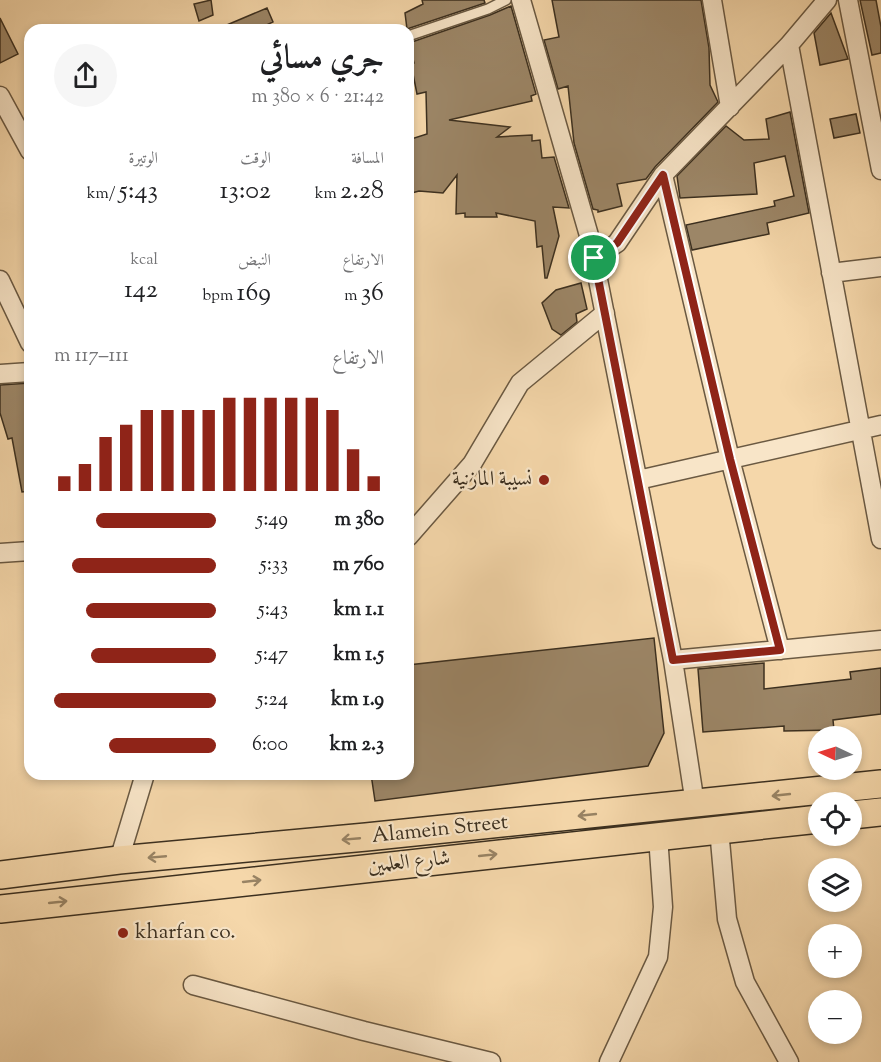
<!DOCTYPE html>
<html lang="ar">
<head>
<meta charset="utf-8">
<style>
  :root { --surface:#fff; --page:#f6f6f6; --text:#202124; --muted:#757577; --accent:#8f2418 }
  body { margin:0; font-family:"Sorts Mill Goudy",Amiri,serif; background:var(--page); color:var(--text); direction:rtl; height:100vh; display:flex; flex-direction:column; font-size:22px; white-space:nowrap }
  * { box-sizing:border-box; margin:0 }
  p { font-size:20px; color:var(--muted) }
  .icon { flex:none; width:33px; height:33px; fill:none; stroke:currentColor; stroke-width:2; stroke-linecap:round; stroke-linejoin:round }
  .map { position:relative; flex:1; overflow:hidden; direction:ltr }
  .details { position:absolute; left:24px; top:24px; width:390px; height:756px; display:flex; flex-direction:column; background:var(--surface); border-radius:18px; box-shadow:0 3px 9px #0003; direction:rtl }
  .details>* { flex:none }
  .needle { width:39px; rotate:274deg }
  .tools { position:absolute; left:808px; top:726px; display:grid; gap:12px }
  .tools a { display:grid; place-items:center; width:54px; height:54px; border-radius:50%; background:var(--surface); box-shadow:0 3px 9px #0003; font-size:30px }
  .pin { position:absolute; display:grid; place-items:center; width:51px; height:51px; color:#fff; margin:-26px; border:3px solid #fff; border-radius:50%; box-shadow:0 2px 6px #0007 }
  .round { display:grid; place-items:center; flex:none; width:63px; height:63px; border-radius:32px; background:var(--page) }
  .headline { display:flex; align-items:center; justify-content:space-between; height:102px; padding:0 30px }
  h1 { font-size:33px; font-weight:600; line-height:45px }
  .metrics { display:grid; grid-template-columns:repeat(3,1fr); gap:9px; height:102px; padding:6px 30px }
  .metrics div { display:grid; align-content:center }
  .metrics b { font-size:26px; font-weight:600 }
  .metrics small { font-size:16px; font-weight:400 }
  .metrics p { font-size:16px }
  .chart { height:168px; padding:12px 30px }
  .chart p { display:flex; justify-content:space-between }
  .chart svg { width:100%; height:108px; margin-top:6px; stroke:var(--accent); stroke-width:6 }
  ul { padding:0 30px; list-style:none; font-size:20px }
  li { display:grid; grid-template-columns:96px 72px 1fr; align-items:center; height:45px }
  li i { height:15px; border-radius:8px; background:var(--accent) }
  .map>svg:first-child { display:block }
  .building { fill:#9c8667; stroke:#3b2f1f; stroke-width:1.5 }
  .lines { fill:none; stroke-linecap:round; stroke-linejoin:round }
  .lane-casing { stroke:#6a5942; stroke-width:12 }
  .street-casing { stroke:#6a5942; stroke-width:21 }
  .primary-casing { stroke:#3b2f1f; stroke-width:30 }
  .lane { stroke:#f8e5c8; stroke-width:9 }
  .street { stroke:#f8e5c8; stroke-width:18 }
  .primary { stroke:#f5d7aa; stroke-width:27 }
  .oneway { stroke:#988364 }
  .route-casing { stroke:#fff; stroke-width:12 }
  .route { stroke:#8f2418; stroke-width:8 }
  .poi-dot { fill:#8f2418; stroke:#f8e5c8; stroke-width:2 }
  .labels { text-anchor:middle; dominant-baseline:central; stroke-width:4.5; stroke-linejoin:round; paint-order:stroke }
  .poi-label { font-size:21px; fill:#3b2f1f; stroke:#f8e5c8; text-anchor:end }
  .street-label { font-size:21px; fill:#3b2f1f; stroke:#f8e5c8 }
</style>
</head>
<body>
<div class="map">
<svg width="881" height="1062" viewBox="0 0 881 1062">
  <rect width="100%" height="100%" fill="#f5d7aa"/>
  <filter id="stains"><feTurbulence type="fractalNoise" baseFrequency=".00333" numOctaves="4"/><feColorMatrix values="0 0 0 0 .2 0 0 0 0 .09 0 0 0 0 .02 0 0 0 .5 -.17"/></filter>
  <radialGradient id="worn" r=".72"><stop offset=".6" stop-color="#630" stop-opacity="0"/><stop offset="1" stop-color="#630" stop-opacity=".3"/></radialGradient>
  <!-- building -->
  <path class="building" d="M 211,0 L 213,15 L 199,21 L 194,4 Z
    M 422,0 L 484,0 L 485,3 L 407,29 L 405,13 L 423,4 Z
    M 552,0 L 701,0 L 709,48 L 710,85 L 718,102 L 655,167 L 646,179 L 617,184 L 622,206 L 598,212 L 598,210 L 593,209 L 574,143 L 568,86 L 558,89 L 544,40 L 559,37 Z
    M 860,0 L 876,0 L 881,27 L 881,53 L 872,55 Z
    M 511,6 L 536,94 L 531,96 L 532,101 L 449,120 L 510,127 L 497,137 L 532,135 L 532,141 L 540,140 L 542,158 L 554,157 L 569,208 L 553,207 L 559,236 L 547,278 L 545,278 L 542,246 L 537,247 L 535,221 L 496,213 L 497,217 L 465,217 L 465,213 L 456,214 L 457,175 L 443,193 L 419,191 L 408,194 L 408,140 L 427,134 L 426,92 L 417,94 L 411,64 L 414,63 L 409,43 L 490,15 Z
    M 267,8 L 273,22 L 256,30 L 215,30 Z
    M 831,13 L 848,59 L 820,65 L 814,33 Z
    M 0,18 L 18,54 L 0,63 Z
    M 790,112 L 809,213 L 767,223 L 769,234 L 692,250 L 686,225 L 775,206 L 774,201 L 794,196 L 785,156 L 754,163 L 757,194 L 680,198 L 677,176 L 726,126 L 744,140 L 769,139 L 766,119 Z
    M 856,114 L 860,133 L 834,138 L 830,119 Z
    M 581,283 L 587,309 L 576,314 L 577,322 L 561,335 L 552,329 L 542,303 L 556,290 Z
    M 30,383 L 30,491 L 22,492 L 12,438 L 8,439 L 0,413 L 0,385 Z
    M 654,638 L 664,733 L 648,766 L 375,801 L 371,774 L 408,774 L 408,665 Z
    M 764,663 L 764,689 L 851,679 L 850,672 L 881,668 L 881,714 L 833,720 L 834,730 L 784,731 L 784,726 L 703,732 L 698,669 Z"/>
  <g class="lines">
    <defs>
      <path id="lane" d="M 408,36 L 488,9 L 506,0"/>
      <path id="street" d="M 521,0 L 590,239 L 673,660 L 695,804
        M 712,0 L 730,107
        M 848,0 L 881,170
        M 789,45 L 881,539
        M 0,96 L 30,151
        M 663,175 L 730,459 L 780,650
        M 594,258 L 617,243 L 663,175 L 789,45 L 827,0
        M 831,273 L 881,267
        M 0,280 L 30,343
        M 0,374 L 30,372
        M 638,480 L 881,425
        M 408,537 L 472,464 L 520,383 L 605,313
        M 0,553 L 30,551
        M 673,660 L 881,640
        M 719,829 L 727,919 L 745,982 L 789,1062
        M 119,860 L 145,774
        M 193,985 L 364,1031 L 491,1062
        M 609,1062 L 658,957 L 663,907 L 658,836"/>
      <path id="primary" d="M 852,815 L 881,812
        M 0,875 L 119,860 L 366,837 L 881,784
        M 0,909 L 819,819"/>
    </defs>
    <!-- lane casing -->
    <use href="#lane" class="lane-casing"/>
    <!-- street casing -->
    <use href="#street" class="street-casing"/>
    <!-- primary casing -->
    <use href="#primary" class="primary-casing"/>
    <!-- lane -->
    <use href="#lane" class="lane"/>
    <!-- street -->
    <use href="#street" class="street"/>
    <!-- primary -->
    <use href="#primary" class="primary"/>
  </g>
  <!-- one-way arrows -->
  <defs><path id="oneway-shaft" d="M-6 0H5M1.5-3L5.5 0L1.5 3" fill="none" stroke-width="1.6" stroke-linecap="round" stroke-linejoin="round" transform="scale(1.5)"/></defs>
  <g class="oneway">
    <use href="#oneway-shaft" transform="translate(781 795) rotate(174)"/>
    <use href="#oneway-shaft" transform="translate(587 815) rotate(174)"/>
    <use href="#oneway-shaft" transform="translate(351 839) rotate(175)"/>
    <use href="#oneway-shaft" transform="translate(488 855) rotate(-6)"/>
    <use href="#oneway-shaft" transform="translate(157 857) rotate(175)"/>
    <use href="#oneway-shaft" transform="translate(252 881) rotate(-6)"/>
    <use href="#oneway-shaft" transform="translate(58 902) rotate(-6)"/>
  </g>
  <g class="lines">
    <defs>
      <path id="route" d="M 663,175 L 730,459 L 780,650 L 673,660 L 594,258 L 617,243 Z"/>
    </defs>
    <!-- route casing -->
    <use href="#route" class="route-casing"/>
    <!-- route -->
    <use href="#route" class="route"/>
  </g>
  <!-- markers -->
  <g class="poi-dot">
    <circle cx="544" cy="480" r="6"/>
    <circle cx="123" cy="933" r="6"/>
  </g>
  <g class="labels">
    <!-- poi labels -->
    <g class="poi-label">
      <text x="532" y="480">نسيبة المازنية</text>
      <text x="135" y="933" text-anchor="start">kharfan co.</text>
    </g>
    <!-- street labels -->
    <g class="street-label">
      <text transform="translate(440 830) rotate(-6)">Alamein Street</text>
      <text transform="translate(409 863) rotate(-6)">شارع العلمين</text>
    </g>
  </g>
  <rect width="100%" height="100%" filter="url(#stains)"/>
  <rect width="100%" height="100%" fill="url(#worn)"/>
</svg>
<div class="tools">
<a><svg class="needle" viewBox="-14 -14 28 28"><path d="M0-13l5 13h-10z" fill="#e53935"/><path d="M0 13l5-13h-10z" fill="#757577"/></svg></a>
<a><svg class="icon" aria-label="locate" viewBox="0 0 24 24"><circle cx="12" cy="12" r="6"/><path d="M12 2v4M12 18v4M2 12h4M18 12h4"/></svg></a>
<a><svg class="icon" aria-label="layers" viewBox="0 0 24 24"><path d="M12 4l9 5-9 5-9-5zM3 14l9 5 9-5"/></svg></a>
<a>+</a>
<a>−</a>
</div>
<div class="pin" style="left:594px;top:258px;background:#1e9e55"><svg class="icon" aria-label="arrive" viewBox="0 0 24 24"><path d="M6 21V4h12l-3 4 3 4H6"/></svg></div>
<section class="details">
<div class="headline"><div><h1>جري مسائي</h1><p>21:42 · 6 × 380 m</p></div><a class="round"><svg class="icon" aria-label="share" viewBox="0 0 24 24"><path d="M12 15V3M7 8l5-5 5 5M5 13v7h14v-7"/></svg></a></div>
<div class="metrics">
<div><p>المسافة</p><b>2.28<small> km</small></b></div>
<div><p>الوقت</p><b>13:02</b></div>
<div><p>الوتيرة</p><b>5:43<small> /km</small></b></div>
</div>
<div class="metrics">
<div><p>الارتفاع</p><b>36<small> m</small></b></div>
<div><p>النبض</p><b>169<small> bpm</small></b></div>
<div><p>kcal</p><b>142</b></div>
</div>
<div class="chart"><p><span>الارتفاع</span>111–117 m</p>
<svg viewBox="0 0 160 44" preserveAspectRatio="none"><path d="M5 44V38M15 44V33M25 44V22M35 44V17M45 44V11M55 44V11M65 44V11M75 44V11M85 44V6M95 44V6M105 44V6M115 44V6M125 44V6M135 44V11M145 44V27M155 44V38"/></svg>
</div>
<ul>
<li><b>380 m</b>5:49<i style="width:74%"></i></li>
<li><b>760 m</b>5:33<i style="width:89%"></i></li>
<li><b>1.1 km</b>5:43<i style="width:80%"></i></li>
<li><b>1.5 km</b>5:47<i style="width:77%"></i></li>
<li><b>1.9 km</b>5:24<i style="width:100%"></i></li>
<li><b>2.3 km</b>6:00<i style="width:66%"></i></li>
</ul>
</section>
</div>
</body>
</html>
